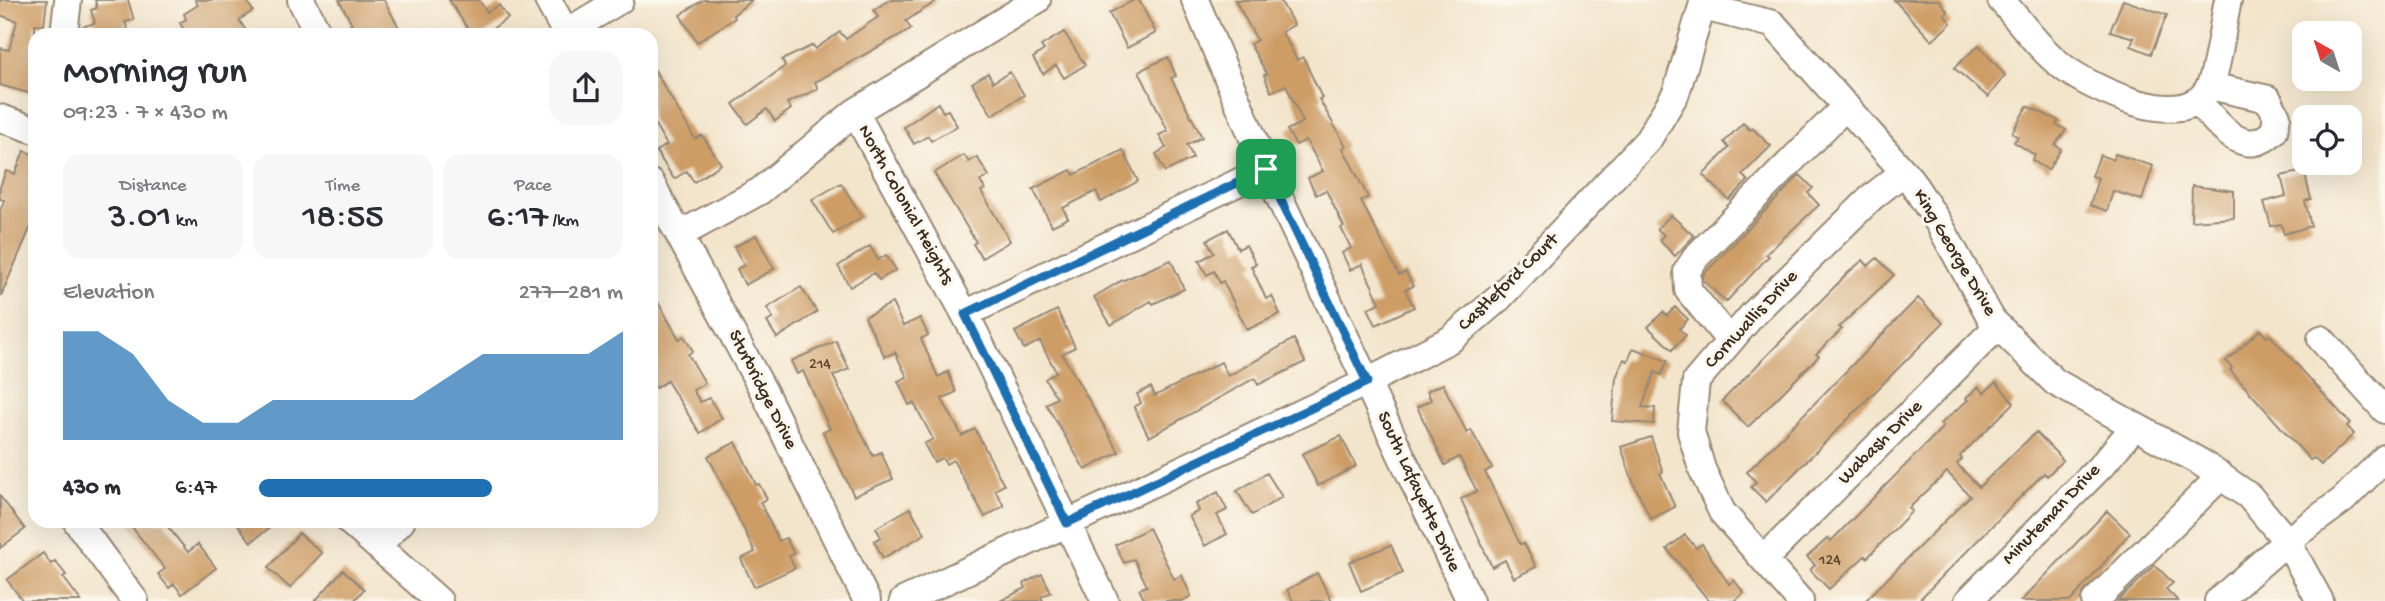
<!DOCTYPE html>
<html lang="en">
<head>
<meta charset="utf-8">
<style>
  :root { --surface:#fff; --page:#f7f7f7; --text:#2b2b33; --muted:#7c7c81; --accent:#1f6fb2 }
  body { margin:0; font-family:"Gochi Hand",sans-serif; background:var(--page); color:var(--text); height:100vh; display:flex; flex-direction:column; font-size:26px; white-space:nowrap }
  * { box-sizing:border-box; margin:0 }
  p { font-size:23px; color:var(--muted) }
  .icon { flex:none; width:38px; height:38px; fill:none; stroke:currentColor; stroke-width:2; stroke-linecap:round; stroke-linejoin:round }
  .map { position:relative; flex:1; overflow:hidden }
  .side { position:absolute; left:28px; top:28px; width:630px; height:500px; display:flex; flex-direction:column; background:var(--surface); border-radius:21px; box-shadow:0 7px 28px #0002 }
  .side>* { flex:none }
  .needle { width:46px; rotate:321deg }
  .fabs { position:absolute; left:2292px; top:21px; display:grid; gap:14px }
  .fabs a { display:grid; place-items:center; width:70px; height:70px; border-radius:14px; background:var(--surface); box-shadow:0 7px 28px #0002; font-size:35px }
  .pin { position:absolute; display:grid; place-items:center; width:60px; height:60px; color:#fff; margin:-30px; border-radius:14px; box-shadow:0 4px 10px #0006 }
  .round { display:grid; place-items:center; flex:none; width:74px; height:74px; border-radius:21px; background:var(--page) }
  .summary { display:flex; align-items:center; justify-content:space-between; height:119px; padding:0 35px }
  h1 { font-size:38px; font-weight:600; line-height:52px }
  .figures { display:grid; grid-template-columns:repeat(3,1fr); gap:10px; height:119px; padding:7px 35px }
  .figures div { display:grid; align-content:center; border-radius:18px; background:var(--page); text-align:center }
  .figures b { font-size:35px; font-weight:600 }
  .figures small { font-size:19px; font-weight:400 }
  .figures p { font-size:19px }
  .chart { height:196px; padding:14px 35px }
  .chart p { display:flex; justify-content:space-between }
  .chart svg { width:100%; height:126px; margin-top:7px; fill:var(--accent); opacity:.7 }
  ul { padding:0 35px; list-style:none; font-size:23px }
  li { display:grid; grid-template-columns:112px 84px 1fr; align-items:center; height:52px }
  li i { height:18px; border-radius:9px; background:var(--accent) }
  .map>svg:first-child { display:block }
  .building { fill:#ce9d66 }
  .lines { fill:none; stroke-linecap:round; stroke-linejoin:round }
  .minor-casing { stroke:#978875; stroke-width:30 }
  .minor { stroke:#fff; stroke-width:26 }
  .route-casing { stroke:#fff; stroke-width:14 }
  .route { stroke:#1f6fb2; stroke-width:9 }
  .labels { text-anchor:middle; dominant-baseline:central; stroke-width:6; stroke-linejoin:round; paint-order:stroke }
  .number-label { font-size:16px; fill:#604730 }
  .street-label { font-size:19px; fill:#3b2a1e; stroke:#fbf7ec }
</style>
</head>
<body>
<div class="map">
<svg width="2385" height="601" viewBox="0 0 2385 601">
  <rect width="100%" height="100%" fill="#fbf7ec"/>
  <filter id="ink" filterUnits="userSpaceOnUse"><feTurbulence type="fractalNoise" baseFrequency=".0143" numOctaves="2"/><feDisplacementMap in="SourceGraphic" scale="14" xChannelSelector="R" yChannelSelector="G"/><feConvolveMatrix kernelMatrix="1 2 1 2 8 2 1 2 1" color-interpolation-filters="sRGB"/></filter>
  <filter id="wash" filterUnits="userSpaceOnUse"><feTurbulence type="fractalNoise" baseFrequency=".00686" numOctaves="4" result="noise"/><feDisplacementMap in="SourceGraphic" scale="28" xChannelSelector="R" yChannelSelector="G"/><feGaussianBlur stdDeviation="1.57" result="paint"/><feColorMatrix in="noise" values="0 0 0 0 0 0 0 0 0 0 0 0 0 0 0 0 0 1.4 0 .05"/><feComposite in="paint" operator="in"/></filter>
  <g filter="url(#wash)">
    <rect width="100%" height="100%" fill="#f3e5cc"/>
    <g id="blocks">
      <!-- building -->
      <path class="building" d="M 0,0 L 47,0 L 44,25 L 35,24 L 35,95 L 0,85 L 0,48 L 9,50 L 17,21 L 0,15 Z
        M 95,0 L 128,0 L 134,20 L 125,22 L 129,32 L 77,35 L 81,27 L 95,23 L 91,10 L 97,8 Z
        M 195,0 L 246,0 L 253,11 L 239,20 L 245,29 L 235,35 L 187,35 L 180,23 L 186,19 L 184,14 L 198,5 Z
        M 339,0 L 384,0 L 403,35 L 335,35 L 352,24 Z
        M 449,0 L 479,0 L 487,12 L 499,5 L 508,18 L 483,35 L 472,35 Z
        M 703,0 L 752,0 L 733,15 L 735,18 L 697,42 L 680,15 Z
        M 889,0 L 938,0 L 906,21 L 911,29 L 815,82 L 818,89 L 787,103 L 791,109 L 775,121 L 767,109 L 747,124 L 733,104 L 785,66 L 782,60 L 813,45 L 815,49 L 840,32 L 846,39 L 878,17 L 874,10 Z
        M 1134,0 L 1139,0 L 1156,33 L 1127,48 L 1109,13 Z
        M 1235,0 L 1280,0 L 1294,25 L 1282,32 L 1297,60 L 1303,57 L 1322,98 L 1319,99 L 1346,146 L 1343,148 L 1368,197 L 1361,201 L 1399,275 L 1406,272 L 1413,286 L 1405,290 L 1414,307 L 1376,325 L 1368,308 L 1380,303 L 1362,264 L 1350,270 L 1342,253 L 1351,248 L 1341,228 L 1344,227 L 1326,190 L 1316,195 L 1308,178 L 1323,171 L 1306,140 L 1296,145 L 1287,130 L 1303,122 L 1286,85 L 1271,92 L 1264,75 L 1267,74 L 1250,44 L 1257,40 Z
        M 1894,0 L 1939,0 L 1948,12 L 1944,14 L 1951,23 L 1932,41 Z
        M 2123,0 L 2167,15 L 2151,54 L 2131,46 L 2134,38 L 2110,31 Z
        M 1064,32 L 1085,65 L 1064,78 L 1056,65 L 1043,74 L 1033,58 L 1044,50 L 1041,46 Z
        M 1979,45 L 2005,75 L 1988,97 L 1954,68 Z
        M 1168,57 L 1176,76 L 1171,78 L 1202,137 L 1187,145 L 1193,158 L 1165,172 L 1156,154 L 1166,148 L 1159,135 L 1168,131 L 1139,71 Z
        M 651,64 L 695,139 L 702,135 L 721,164 L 694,182 L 687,171 L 674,179 L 656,151 L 667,145 L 651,118 Z
        M 1010,72 L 1024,95 L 992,115 L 972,83 L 988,73 L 993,82 Z
        M 938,103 L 943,112 L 948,110 L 957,126 L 931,141 L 928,136 L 914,144 L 904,127 Z
        M 2027,106 L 2059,121 L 2056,124 L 2066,130 L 2055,145 L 2061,149 L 2048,170 L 2032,160 L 2035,155 L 2014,142 L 2018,137 L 2012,133 Z
        M 1743,123 L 1750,130 L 1752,128 L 1771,146 L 1742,175 L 1748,181 L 1729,200 L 1703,175 L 1729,148 L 1724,142 Z
        M 1123,150 L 1138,181 L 1101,202 L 1096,191 L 1063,208 L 1068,218 L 1052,226 L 1033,189 L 1071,170 L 1074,175 Z
        M 24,151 L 35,155 L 35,198 L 30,210 L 35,212 L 35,217 L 1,296 L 0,211 L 4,200 L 0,199 L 0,187 L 6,171 L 15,174 Z
        M 2115,154 L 2153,166 L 2142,200 L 2113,191 L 2107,211 L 2090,205 L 2098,178 L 2092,176 L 2100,155 L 2113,160 Z
        M 964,155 L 969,162 L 977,157 L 989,176 L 980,181 L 985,189 L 981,191 L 1010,241 L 982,258 L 973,244 L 976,242 L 934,173 Z
        M 2304,171 L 2311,199 L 2305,201 L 2311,226 L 2284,234 L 2281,224 L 2271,226 L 2264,202 L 2286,196 L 2281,176 Z
        M 1800,175 L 1813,188 L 1808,193 L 1819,205 L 1766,254 L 1769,256 L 1726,302 L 1703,280 L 1703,275 Z
        M 841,183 L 862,217 L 833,234 L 812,200 Z
        M 2192,186 L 2234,191 L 2234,218 L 2191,221 Z
        M 1671,215 L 1694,236 L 1675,256 L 1659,240 L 1664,235 L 1657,229 Z
        M 1228,229 L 1238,249 L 1246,245 L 1256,264 L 1251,266 L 1266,299 L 1272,296 L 1280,314 L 1247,330 L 1223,281 L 1220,283 L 1214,271 L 1207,275 L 1199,261 L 1214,253 L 1207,240 Z
        M 756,235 L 774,269 L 745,285 L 737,269 L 744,265 L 734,247 Z
        M 870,246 L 878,260 L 886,255 L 896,270 L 879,280 L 874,273 L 850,287 L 838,266 Z
        M 1877,258 L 1894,275 L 1839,327 L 1842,329 L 1816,354 L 1819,356 L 1748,427 L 1722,401 L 1850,271 L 1863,260 L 1868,266 Z
        M 1171,260 L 1184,289 L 1153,304 L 1151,301 L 1111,325 L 1094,297 L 1119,282 Z
        M 801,287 L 817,312 L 777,338 L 767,322 L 773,318 L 767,308 Z
        M 651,290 L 679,339 L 684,336 L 693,351 L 688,354 L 705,383 L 693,390 L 700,402 L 709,398 L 722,418 L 700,433 L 667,381 L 656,388 L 651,379 Z
        M 1918,298 L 1943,323 L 1766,502 L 1751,487 L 1756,482 L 1747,472 Z
        M 892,303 L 903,326 L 920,318 L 928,335 L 921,339 L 938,377 L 948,372 L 956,392 L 942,399 L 962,436 L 975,429 L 1004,485 L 995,490 L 1004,506 L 985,517 L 953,460 L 946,464 L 942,458 L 934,462 L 924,444 L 933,439 L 914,403 L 909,405 L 898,381 L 907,377 L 895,352 L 885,357 L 865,317 Z
        M 1675,307 L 1688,319 L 1679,329 L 1686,335 L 1672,350 L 1648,327 L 1663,312 L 1667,316 Z
        M 1057,310 L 1075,347 L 1062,354 L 1119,452 L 1085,470 L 1046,404 L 1057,398 L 1045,379 L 1056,372 L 1040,341 L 1024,349 L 1015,332 Z
        M 2260,330 L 2267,337 L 2270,335 L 2350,423 L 2347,426 L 2354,434 L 2321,465 L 2314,458 L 2310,460 L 2230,370 L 2232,368 L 2226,361 Z
        M 1294,339 L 1305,362 L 1258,385 L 1255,378 L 1149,437 L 1134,407 L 1141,403 L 1137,394 L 1151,387 L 1155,396 L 1221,362 L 1228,376 Z
        M 836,341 L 849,369 L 833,376 L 873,456 L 881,452 L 893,479 L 854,496 L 823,432 L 830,429 L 803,371 L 797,374 L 791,361 Z
        M 1633,348 L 1667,361 L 1661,375 L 1655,372 L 1642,407 L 1655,408 L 1654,424 L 1612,421 L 1616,378 L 1624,359 L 1628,361 Z
        M 1996,382 L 2014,403 L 1960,456 L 1962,459 L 1957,464 L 1979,487 L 2036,432 L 2063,460 L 2047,476 L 2044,473 L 1918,601 L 1865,601 L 1970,496 L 1947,472 L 1909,508 L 1912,511 L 1867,558 L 1865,556 L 1829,589 L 1810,570 L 1815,565 L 1807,557 L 1828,538 L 1831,541 L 1943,427 L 1940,424 L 1968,400 L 1966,398 L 1978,387 L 1984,393 Z
        M 1443,384 L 1467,433 L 1471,430 L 1492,468 L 1485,472 L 1520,544 L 1524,543 L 1536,567 L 1514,578 L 1505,560 L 1492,567 L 1461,499 L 1477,491 L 1459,457 L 1445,465 L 1417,407 L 1431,400 L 1427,391 Z
        M 1341,436 L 1356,466 L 1318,486 L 1302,454 Z
        M 1651,437 L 1663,472 L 1660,473 L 1675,507 L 1651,519 L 1633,482 L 1621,447 Z
        M 736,442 L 756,485 L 759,484 L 767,499 L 760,502 L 779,541 L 786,538 L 794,554 L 789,556 L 795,568 L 754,587 L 741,559 L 755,552 L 708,456 Z
        M 1267,473 L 1282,497 L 1252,515 L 1237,491 Z
        M 1218,492 L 1227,510 L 1217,515 L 1227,534 L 1205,546 L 1189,516 L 1199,511 L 1196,504 Z
        M 0,496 L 25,529 L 0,548 Z
        M 910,508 L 925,534 L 883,558 L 874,541 L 881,537 L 876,528 Z
        M 2107,511 L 2130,533 L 2071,601 L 2021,601 Z
        M 128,522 L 164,522 L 188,552 L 198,544 L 216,568 L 182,594 L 174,584 L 169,588 L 158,574 L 165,569 Z
        M 236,522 L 277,522 L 251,542 Z
        M 1149,528 L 1174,579 L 1182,575 L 1191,596 L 1182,601 L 1145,601 L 1139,589 L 1147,586 L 1134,559 L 1124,563 L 1115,545 Z
        M 299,533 L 322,553 L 290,588 L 268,568 Z
        M 1685,535 L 1696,548 L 1702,544 L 1729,584 L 1734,580 L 1744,593 L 1734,601 L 1709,601 L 1667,549 Z
        M 1391,545 L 1403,573 L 1361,591 L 1349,562 Z
        M 43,553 L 51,564 L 55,561 L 66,575 L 63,577 L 81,601 L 23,601 L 7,580 Z
        M 2155,565 L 2173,583 L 2166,589 L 2178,601 L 2118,601 Z
        M 343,570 L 364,589 L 354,601 L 315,601 Z
        M 1317,573 L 1332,601 L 1293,601 L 1287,590 Z
        M 1042,574 L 1051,592 L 1041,597 L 1043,601 L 1000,601 L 1026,588 L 1024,583 Z"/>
    </g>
  </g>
  <g filter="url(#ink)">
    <use href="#blocks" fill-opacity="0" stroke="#978875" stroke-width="2"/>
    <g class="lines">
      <defs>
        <path id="minor" d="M 301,0 L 319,35
          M 548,0 L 567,35
          M 1195,0 L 1266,169 L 1470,601
          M 2001,0 C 2020,21 2040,50 2063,67 C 2092,89 2183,133 2208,89 C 2218,73 2223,21 2228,0
          M 1703,7 L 1773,24 L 1910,179 L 1938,222 L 1992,320 L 2055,382 L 2200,462 L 2249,496 L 2287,541 L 2320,601
          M 65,25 L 68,0
          M 562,35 L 620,0
          M 2198,101 C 2217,123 2244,162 2274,131 L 2277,116 L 2268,99 L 2210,86
          M 855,112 L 974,331 L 1105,601
          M 0,118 L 35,130
          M 651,183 L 764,392 L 867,601
          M 677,230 L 692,228 L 760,191 L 855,112 L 1037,0
          M 965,314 L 1266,169
          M 2321,339 L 2385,410
          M 1730,341 L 1688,290 L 1687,271 L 1696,257 L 1846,106
          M 77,522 L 135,601
          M 350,522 L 439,601
          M 377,546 L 401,522
          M 1764,559 L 1998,326
          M 903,601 L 1367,382 L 1451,339 L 1499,298 L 1648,140 L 1676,93 L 1704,0
          M 1800,601 L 1722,512 L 1702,469 L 1691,432 L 1696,381 L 1754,313 L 1872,197 L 1904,172
          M 1968,601 L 2103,464 L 2134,427
          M 2095,601 L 2221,476
          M 2218,601 L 2287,541 L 2343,500 L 2385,458"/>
      </defs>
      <!-- minor casing -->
      <use href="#minor" class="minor-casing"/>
      <!-- minor -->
      <use href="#minor" class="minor"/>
    </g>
  </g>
  <g class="lines" filter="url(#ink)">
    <defs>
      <path id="route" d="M 1266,169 L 1367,382 L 1067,523 L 965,314 Z"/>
    </defs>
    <!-- route casing -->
    <use href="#route" class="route-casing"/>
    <!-- route -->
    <use href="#route" class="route"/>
  </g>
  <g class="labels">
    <!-- number labels -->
    <g class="number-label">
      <text x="820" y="365">214</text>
      <text x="1830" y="561">124</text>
    </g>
    <!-- street labels -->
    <g class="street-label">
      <text transform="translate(905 205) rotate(61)">North Colonial Heights</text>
      <text transform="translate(1954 253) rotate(59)">King George Drive</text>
      <text transform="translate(1509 283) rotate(-44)">Castleford Court</text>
      <text transform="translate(1752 320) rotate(-47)">Cornwallis Drive</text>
      <text transform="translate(762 390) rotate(63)">Sturbridge Drive</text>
      <text transform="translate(1881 443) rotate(-45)">Wabash Drive</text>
      <text transform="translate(1418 492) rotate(65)">South Lafayette Drive</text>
      <text transform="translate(2052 515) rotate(-46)">Minuteman Drive</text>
    </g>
  </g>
</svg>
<div class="fabs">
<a><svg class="needle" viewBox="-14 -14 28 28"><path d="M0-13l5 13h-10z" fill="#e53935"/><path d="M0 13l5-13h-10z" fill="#7c7c81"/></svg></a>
<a><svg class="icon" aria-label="locate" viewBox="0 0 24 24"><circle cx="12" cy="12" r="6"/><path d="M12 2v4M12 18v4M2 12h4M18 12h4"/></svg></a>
</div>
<div class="pin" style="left:1266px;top:169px;background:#1e9e55"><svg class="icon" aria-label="arrive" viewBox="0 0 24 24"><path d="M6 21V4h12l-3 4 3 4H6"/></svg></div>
<section class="side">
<div class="summary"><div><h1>Morning run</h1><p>09:23 · 7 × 430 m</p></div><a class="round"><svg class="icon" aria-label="share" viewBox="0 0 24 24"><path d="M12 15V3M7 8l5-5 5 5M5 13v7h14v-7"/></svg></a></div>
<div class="figures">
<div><p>Distance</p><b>3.01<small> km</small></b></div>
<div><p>Time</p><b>18:55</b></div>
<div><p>Pace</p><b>6:17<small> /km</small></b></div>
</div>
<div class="chart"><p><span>Elevation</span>277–281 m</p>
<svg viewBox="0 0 160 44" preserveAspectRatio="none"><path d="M0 44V6L10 6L20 14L30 30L40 38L50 38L60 30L70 30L80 30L90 30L100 30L110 22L120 14L130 14L140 14L150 14L160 6V44z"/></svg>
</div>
<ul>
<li><b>430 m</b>6:47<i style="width:64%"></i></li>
</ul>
</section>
</div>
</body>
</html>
